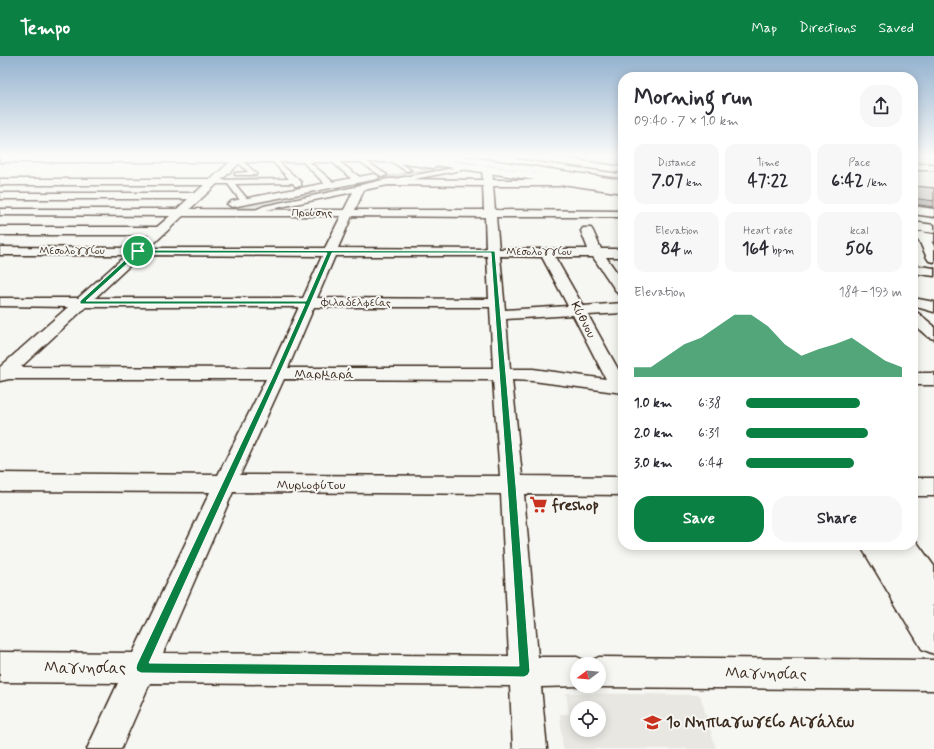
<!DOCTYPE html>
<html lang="en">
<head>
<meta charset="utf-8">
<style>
  :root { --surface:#fff; --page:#f7f7f7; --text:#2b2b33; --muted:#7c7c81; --accent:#0b8043 }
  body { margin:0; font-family:Mynerve,sans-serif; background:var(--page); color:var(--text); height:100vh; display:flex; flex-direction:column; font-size:15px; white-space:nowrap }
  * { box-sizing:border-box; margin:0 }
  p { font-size:13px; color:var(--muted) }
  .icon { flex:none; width:22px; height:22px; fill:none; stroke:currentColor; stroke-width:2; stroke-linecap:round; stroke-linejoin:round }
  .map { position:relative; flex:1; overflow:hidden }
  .sheet { position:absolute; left:618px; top:16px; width:300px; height:478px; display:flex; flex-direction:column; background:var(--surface); border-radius:16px; box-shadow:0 2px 10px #0003 }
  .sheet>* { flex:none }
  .needle { width:26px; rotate:254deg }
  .fabs { position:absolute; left:570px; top:601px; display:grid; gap:8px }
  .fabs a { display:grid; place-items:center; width:36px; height:36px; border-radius:50%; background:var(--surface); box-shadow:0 2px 10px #0003; font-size:20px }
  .pin { position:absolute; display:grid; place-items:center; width:34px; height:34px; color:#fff; margin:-17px; border:2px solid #fff; border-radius:50%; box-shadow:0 1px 4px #0007 }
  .round { display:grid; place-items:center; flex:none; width:42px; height:42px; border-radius:16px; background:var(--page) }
  .summary { display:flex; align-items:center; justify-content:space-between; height:68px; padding:0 16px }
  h1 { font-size:22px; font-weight:700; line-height:30px }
  .figures { display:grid; grid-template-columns:repeat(3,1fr); gap:6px; height:68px; padding:4px 16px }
  .figures div { display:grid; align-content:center; border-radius:10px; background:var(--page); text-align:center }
  .figures b { font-size:17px; font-weight:700 }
  .figures small { font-size:11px; font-weight:400 }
  .figures p { font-size:11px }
  .chart { height:112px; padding:8px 16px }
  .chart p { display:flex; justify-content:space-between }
  .chart svg { width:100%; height:72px; margin-top:4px; fill:var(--accent); opacity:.7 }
  .primary-button { display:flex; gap:8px; margin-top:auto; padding:8px 16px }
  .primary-button a { flex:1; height:46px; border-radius:16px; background:var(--accent); color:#fff; font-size:16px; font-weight:700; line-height:46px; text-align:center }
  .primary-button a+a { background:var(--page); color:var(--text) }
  ul { padding:0 16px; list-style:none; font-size:13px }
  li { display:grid; grid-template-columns:64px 48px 1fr; align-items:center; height:30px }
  li i { height:10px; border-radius:5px; background:var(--accent) }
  header { display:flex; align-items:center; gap:24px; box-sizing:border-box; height:56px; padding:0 20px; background:var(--accent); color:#fff }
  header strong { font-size:19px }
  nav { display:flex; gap:22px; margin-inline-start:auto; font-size:14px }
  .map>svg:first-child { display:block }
  .built { fill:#e8e7e2; fill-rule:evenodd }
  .green { fill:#dad9d3; stroke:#8a8278 }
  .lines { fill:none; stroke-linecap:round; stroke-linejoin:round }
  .pedestrian-casing { stroke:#3b2a1e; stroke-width:3 }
  .minor-casing { stroke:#3b2a1e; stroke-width:3 }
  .secondary-casing { stroke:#3b2a1e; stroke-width:3 }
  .motorway-casing { stroke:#3b2a1e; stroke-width:3 }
  .pedestrian { fill:#f6f6f2; fill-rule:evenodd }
  .minor { fill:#f6f6f2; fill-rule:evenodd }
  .secondary { fill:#f6f6f2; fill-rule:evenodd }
  .motorway { fill:#f6f6f2; fill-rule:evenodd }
  .wall { fill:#aca8a3; stroke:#3b2a1e }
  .building { fill:#c8c3be; stroke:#3b2a1e }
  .route { fill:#0b8043; stroke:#fff; fill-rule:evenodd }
  .labels { text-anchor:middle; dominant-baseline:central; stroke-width:4; stroke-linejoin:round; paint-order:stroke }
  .far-street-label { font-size:11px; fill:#3b2a1e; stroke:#f6f6f2 }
  .street-label { font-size:13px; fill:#3b2a1e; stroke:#f6f6f2 }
  .near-poi-label { font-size:16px; font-weight:bold; fill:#3b2a1e; stroke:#f6f6f2; text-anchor:start }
  .near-street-label { font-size:16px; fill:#3b2a1e; stroke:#f6f6f2 }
</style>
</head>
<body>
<header>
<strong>Tempo</strong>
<nav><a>Map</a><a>Directions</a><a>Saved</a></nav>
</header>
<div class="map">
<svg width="934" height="693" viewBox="0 0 934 693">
  <rect width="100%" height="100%" fill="#f6f6f2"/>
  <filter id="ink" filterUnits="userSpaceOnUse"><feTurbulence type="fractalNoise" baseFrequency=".025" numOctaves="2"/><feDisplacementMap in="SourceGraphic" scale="8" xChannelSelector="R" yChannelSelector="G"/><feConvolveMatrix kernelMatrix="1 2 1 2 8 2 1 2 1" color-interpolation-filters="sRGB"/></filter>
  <g filter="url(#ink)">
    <!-- built -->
    <path class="built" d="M 539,99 L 623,99 L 623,109 L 612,109 Z
      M 913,99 L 934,99 L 934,152 L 913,150 Z
      M 566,637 L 700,639 L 716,693 L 563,693 L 560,658 L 569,658 ZM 577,652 L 599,652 L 599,674 L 577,674 Z"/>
    <!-- green -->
    <path class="green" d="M 444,110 L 457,112 L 431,115 L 253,153 L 231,153 L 231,151 L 240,149 Z"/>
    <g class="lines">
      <defs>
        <path id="pedestrian" d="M 238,101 L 256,117 L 256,119 L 235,119 L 235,117 L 248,116 L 235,103 Z
          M 273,101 L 301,126 L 301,130 L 295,130 L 293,127 L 235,128 L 249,145 L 245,147 L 242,147 L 228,128 L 213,128 L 209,126 L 213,124 L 289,123 L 271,104 L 271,102 Z
          M 301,102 L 305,102 L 334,127 L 334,131 L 328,131 L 301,104 Z
          M 330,102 L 334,102 L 361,122 L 361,126 L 355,126 L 330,104 Z
          M 389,102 L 393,102 L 411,114 L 406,115 L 389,104 Z
          M 359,103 L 363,103 L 387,119 L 385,120 L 381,120 L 359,105 Z
          M 470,109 L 473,111 L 472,112 L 388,128 L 384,126 L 388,124 Z
          M 360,130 L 363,130 L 363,134 L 266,154 L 253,159 L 249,157 L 264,150 Z"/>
        <path id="minor" d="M 238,99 L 391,100 L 433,106 L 438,109 L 433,112 L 391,106 L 241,106 L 190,153 L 344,154 L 356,130 L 388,123 L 483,124 L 482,114 L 487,111 L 492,114 L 493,124 L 559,124 L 572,122 L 577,125 L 575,127 L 559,130 L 493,130 L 495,154 L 623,155 L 623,161 L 496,161 L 499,193 L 588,193 L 581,175 L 583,172 L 591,172 L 593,175 L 601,193 L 623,193 L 623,201 L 606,201 L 623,225 L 623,239 L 618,238 L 593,201 L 555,201 L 583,250 L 623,247 L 623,257 L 588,259 L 623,322 L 623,337 L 533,325 L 512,324 L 522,420 L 623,421 L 623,439 L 524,438 L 538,601 L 577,601 L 588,606 L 599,601 L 934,604 L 934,634 L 599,631 L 596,630 L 599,630 L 599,608 L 577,608 L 577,630 L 580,630 L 541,631 L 547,693 L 513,693 L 510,630 L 150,627 L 121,693 L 87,693 L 118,627 L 0,626 L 0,596 L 133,597 L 210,436 L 0,435 L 0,417 L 218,419 L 266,323 L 9,323 L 0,325 L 0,311 L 68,251 L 0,250 L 0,242 L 78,242 L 126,199 L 0,199 L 0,191 L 134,192 L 149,179 L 0,179 L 0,171 L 157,171 L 170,160 L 0,159 L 0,153 L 177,153 L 188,143 L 0,143 L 0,137 L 195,137 L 204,129 L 0,129 L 0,123 L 211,123 L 230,106 L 0,106 L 0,100 L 236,100 ZM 388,129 L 483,130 L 484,154 L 355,154 L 364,134 ZM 183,160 L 341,160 L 325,192 L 149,192 ZM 352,160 L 485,161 L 486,193 L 338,192 ZM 141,199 L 322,200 L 303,242 L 95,242 ZM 335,200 L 487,200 L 489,243 L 317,242 ZM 500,200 L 542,201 L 568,250 L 505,254 ZM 86,251 L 299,251 L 271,312 L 21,311 ZM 314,251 L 490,251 L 493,312 L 288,312 ZM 573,259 L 606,323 L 533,313 L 510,313 L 506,263 ZM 284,323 L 493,324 L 500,420 L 240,419 ZM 233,436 L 501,438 L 509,600 L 163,597 Z
          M 913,108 L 934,108 L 934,114 L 913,114 Z
          M 374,118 L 377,119 L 379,121 L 377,123 L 232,151 L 227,148 L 232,145 Z
          M 923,176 L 927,177 L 934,190 L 934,206 L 929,205 L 927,202 L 917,180 L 919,177 Z
          M 913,209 L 934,212 L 934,220 L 913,217 Z
          M 913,242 L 934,246 L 934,256 L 913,250 Z
          M 913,255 L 918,257 L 934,270 L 934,283 L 928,281 L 913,268 Z
          M 913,317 L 934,317 L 934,329 L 913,329 Z
          M 913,422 L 934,422 L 934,440 L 913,440 Z"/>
        <path id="secondary" d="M 383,99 L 410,99 L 623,129 L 623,137 L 388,102 Z
          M 514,99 L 541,99 L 623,111 L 623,117 L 519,102 Z
          M 913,150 L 934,153 L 934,161 L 913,158 Z
          M 913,175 L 934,178 L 934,186 L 913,183 Z
          M 913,481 L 934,510 L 934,550 L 932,549 L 934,552 L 934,598 L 922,593 L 860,489 L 913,489 Z"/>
        <path id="motorway" d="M 398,99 L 421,99 L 432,101 L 431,99 L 457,99 L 623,124 L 623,130 L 451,104 L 454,107 L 449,110 L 403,102 Z
          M 913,166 L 934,169 L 934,177 L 913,174 Z"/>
      </defs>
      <!-- pedestrian casing -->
      <use href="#pedestrian" class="pedestrian-casing"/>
      <!-- minor casing -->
      <use href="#minor" class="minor-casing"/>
      <!-- secondary casing -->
      <use href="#secondary" class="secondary-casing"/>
      <!-- motorway casing -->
      <use href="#motorway" class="motorway-casing"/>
      <!-- pedestrian -->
      <use href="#pedestrian" class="pedestrian"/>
      <!-- minor -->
      <use href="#minor" class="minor"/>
      <!-- secondary -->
      <use href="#secondary" class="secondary"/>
      <!-- motorway -->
      <use href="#motorway" class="motorway"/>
    </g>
    <!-- wall -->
    <path class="wall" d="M 913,130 L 934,132 L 934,151 L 913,148 Z"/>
    <!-- building -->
    <path class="building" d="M 913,130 L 934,132 L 934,145 L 913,142 Z"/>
  </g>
  <!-- sky -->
  <linearGradient id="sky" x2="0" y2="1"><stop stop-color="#94b2cf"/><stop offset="0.51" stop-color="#fbfbf9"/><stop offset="1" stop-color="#fbfbf9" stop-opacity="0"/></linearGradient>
  <rect width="934" height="196" fill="url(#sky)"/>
  <!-- route -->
  <path class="route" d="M 136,194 L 495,195 L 516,430 L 530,615 L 528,619 L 524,621 L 141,617 L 137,615 L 136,612 L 137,608 L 274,318 L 305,248 L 80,248 L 80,245 ZM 139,197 L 327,197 L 306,245 L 86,245 ZM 332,197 L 491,197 C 500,335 511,472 519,610 L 149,607 C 210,470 274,335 332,197 Z"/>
  <!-- icons -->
  <defs>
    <symbol id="supermarket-bare" viewBox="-9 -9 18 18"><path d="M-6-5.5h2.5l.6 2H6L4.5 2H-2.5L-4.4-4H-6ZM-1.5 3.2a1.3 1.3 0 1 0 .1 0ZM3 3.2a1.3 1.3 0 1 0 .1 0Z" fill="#c8321e" stroke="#f6f6f2" stroke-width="2.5" paint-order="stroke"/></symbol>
    <symbol id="school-bare" viewBox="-9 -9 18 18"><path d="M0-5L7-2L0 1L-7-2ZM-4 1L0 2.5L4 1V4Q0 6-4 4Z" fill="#c8321e" stroke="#f6f6f2" stroke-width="2.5" paint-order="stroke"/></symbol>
  </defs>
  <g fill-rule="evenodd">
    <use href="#supermarket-bare" x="526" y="436" width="25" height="25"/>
    <use href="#school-bare" x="640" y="654" width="25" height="25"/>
  </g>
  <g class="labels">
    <!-- far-street labels -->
    <g class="far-street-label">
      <text x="312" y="157">Προύσης</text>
      <text x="72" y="195">Μεσολογγίου</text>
      <text x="539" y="196">Μεσολογγίου</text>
      <text x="356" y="247">Φιλαδελφείας</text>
    </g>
    <!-- street labels -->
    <g class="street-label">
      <text transform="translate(583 264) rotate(62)">Κύθνου</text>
      <text x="324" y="318">Μαρμαρά</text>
      <text x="311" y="429">Μυριοφύτου</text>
    </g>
    <!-- near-poi labels -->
    <g class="near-poi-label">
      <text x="552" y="449">freshop</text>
      <text x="666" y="666">1ο Νηπιαγωγείο Αιγάλεω</text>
    </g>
    <!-- near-street labels -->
    <g class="near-street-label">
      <text x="85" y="612">Μαγνησίας</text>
      <text transform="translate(766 618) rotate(1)">Μαγνησίας</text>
    </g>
  </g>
</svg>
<div class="fabs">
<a><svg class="needle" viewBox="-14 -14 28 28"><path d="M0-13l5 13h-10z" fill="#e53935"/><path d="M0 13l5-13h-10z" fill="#7c7c81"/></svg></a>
<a><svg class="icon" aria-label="locate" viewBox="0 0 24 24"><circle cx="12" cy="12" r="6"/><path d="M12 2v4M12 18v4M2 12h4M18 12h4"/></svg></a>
</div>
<div class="pin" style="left:138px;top:195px;background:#1e9e55"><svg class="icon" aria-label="arrive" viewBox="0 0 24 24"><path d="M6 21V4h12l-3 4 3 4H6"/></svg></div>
<section class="sheet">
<div class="summary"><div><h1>Morning run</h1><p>09:40 · 7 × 1.0 km</p></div><a class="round"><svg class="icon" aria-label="share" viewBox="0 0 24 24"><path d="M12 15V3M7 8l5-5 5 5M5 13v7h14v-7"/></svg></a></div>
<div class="figures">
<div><p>Distance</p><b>7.07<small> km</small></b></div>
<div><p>Time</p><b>47:22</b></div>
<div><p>Pace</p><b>6:42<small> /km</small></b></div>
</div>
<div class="figures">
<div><p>Elevation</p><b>84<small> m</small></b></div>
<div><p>Heart rate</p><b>164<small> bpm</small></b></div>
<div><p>kcal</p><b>506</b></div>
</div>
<div class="chart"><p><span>Elevation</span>184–193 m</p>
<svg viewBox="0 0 160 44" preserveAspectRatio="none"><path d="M0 44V38L10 38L20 31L30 24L40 20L50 13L60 6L70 6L80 13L90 24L100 31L110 27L120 24L130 20L140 27L150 34L160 38V44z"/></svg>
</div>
<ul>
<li><b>1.0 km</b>6:38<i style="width:73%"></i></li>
<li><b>2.0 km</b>6:31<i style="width:78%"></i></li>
<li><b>3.0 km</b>6:44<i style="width:69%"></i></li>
</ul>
<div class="primary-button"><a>Save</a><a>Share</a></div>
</section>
</div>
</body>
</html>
